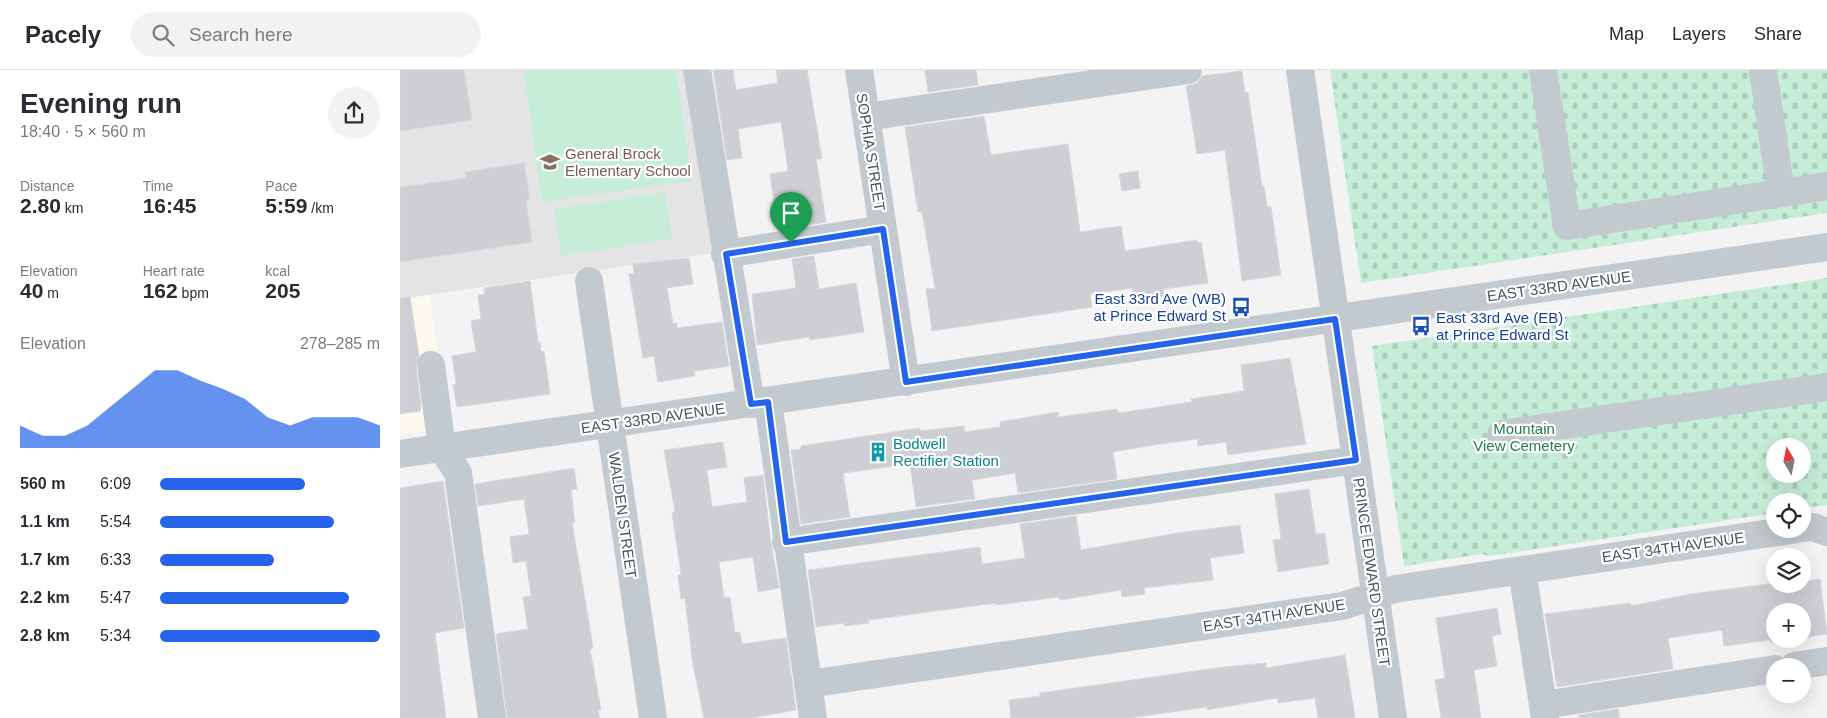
<!DOCTYPE html>
<html lang="en">
<head>
<meta charset="utf-8">
<style>
  :root { --surface:#fff; --page:#f2f2f3; --text:#2b2b33; --muted:#7c7c81; --line:#e1e1e2; --accent:#2563eb }
  body { margin:0; font-family:Arial,sans-serif; background:var(--page); color:var(--text); height:100vh; display:flex; flex-direction:column; font-size:19px; white-space:nowrap }
  * { box-sizing:border-box; margin:0 }
  p { font-size:16px; color:var(--muted) }
  .icon { flex:none; width:28px; height:28px; fill:none; stroke:currentColor; stroke-width:2; stroke-linecap:round; stroke-linejoin:round }
  .map { position:relative; flex:1; overflow:hidden }
  .sheet { display:flex; flex-direction:column; background:var(--surface); width:400px }
  .sheet>* { flex:none }
  .needle { width:32px; rotate:350deg }
  .buttons { position:absolute; left:1366px; top:368px; display:grid; gap:10px }
  .buttons a { display:grid; place-items:center; width:45px; height:45px; border-radius:50%; background:var(--surface); box-shadow:0 5px 20px #0002; font-size:25px }
  .pin { position:absolute; display:grid; place-items:center; width:42px; height:42px; color:#fff; margin:-51px -21px; border-radius:50% 50% 50% 0; rotate:-45deg; box-shadow:0 0 5px #0007 }
  .pin .icon { rotate:45deg }
  .round { display:grid; place-items:center; flex:none; width:52px; height:52px; border-radius:26px; background:var(--page) }
  .summary { display:flex; align-items:center; justify-content:space-between; height:85px; padding:0 20px }
  h1 { font-size:28px; font-weight:600; line-height:38px }
  .figures { display:grid; grid-template-columns:repeat(3,1fr); gap:8px; height:85px; padding:5px 20px }
  .figures div { display:grid; align-content:center }
  .figures b { font-size:21px; font-weight:600 }
  .figures small { font-size:14px; font-weight:400 }
  .figures p { font-size:14px }
  .chart { height:140px; padding:10px 20px }
  .chart p { display:flex; justify-content:space-between }
  .chart svg { width:100%; height:90px; margin-top:5px; fill:var(--accent); opacity:.7 }
  ul { padding:0 20px; list-style:none; font-size:16px }
  li { display:grid; grid-template-columns:80px 60px 1fr; align-items:center; height:38px }
  li i { height:12px; border-radius:6px; background:var(--accent) }
  header { display:flex; align-items:center; gap:30px; box-sizing:border-box; height:70px; padding:0 25px; background:var(--surface); border-bottom:1px solid var(--line) }
  header strong { font-size:24px }
  nav { display:flex; gap:28px; margin-inline-start:auto; font-size:18px }
  .search { width:350px; height:45px; background:var(--page); display:flex; align-items:center; gap:12px; box-sizing:border-box; padding:0 18px; border-radius:28px; color:var(--muted); font-size:19px }
  main { display:flex; flex:1; min-height:0 }
  .map>svg:first-child { display:block }
  .commercial { fill:#fcf9ef }
  .education { fill:#e5e4e4 }
  .green { fill:#c6edd7 }
  .cemetery { fill:url(#cemetery-stones); fill-rule:evenodd }
  .building { fill:#cdcfd4; stroke:#d7d8dd }
  .lines { fill:none; stroke-linecap:round; stroke-linejoin:round }
  .minor { stroke:#c2c9cf; stroke-width:28 }
  .route-casing { stroke:#fff; stroke-width:10 }
  .route { stroke:#2563eb; stroke-width:6 }
  .labels { text-anchor:middle; dominant-baseline:central; stroke-width:4.5; stroke-linejoin:round; paint-order:stroke }
  .street-label { font-size:15px; fill:#4b555e; stroke:#fff }
  .education-label { font-size:15px; fill:#785e54; stroke:#fff; text-anchor:start }
  .transit-label { font-size:15px; fill:#164399; stroke:#fff; text-anchor:end }
  .park-label { font-size:15px; fill:#207c52; stroke:#fff }
  .culture-label { font-size:15px; fill:#0d838f; stroke:#fff; text-anchor:start }
</style>
</head>
<body>
<header>
<strong>Pacely</strong>
<div class="search"><svg class="icon" aria-label="search" viewBox="0 0 24 24"><circle cx="10" cy="10" r="6"/><path d="M15 15l6 6"/></svg>Search here</div>
<nav><a>Map</a><a>Layers</a><a>Share</a></nav>
</header>
<main>
<section class="sheet">
<div class="summary"><div><h1>Evening run</h1><p>18:40 · 5 × 560 m</p></div><a class="round"><svg class="icon" aria-label="share" viewBox="0 0 24 24"><path d="M12 15V3M7 8l5-5 5 5M5 13v7h14v-7"/></svg></a></div>
<div class="figures">
<div><p>Distance</p><b>2.80<small> km</small></b></div>
<div><p>Time</p><b>16:45</b></div>
<div><p>Pace</p><b>5:59<small> /km</small></b></div>
</div>
<div class="figures">
<div><p>Elevation</p><b>40<small> m</small></b></div>
<div><p>Heart rate</p><b>162<small> bpm</small></b></div>
<div><p>kcal</p><b>205</b></div>
</div>
<div class="chart"><p><span>Elevation</span>278–285 m</p>
<svg viewBox="0 0 160 44" preserveAspectRatio="none"><path d="M0 44V33L10 38L20 38L30 33L40 24L50 15L60 6L70 6L80 11L90 15L100 20L110 29L120 33L130 29L140 29L150 29L160 33V44z"/></svg>
</div>
<ul>
<li><b>560 m</b>6:09<i style="width:66%"></i></li>
<li><b>1.1 km</b>5:54<i style="width:79%"></i></li>
<li><b>1.7 km</b>6:33<i style="width:52%"></i></li>
<li><b>2.2 km</b>5:47<i style="width:86%"></i></li>
<li><b>2.8 km</b>5:34<i style="width:100%"></i></li>
</ul>
</section>
<div class="map">
<svg width="1427" height="648" viewBox="0 0 1427 648">
  <defs>
    <pattern id="cemetery-stones" width="16" height="16" patternUnits="userSpaceOnUse" patternTransform="scale(1.25)"><rect width="16" height="16" fill="#c6edd7"/><path d="M2 7V4a2 2 0 0 1 4 0v3zM10 15v-3a2 2 0 0 1 4 0v3z" fill="#accdbb"/></pattern>
  </defs>
  <rect width="100%" height="100%" fill="#f4f3f3"/>
  <!-- commercial -->
  <path class="commercial" d="M 30,225 L 47,358 L 0,365 L 0,229 Z"/>
  <!-- education -->
  <path class="education" d="M 0,0 L 286,0 L 314,183 L 0,229 Z"/>
  <!-- green -->
  <path class="green" d="M 124,0 L 276,0 L 292,111 L 142,132 Z
    M 265,122 L 272,169 L 161,186 L 154,139 Z"/>
  <!-- cemetery -->
  <path class="cemetery" d="M 930,0 L 1427,0 L 1427,143 L 961,213 Z
    M 1427,208 L 1427,435 L 1403,438 L 1402,431 L 1375,431 L 1375,443 L 1089,486 L 1082,484 L 1004,496 L 972,276 ZM 1375,376 L 1402,376 L 1402,404 L 1375,404 Z"/>
  <!-- building -->
  <path class="building" d="M 0,0 L 64,0 L 72,50 L 0,61 Z
    M 313,0 L 333,0 L 336,20 L 378,13 L 376,0 L 407,0 L 422,89 L 416,89 L 426,152 L 378,160 L 370,104 L 388,101 L 381,52 L 338,59 L 342,88 L 327,90 Z
    M 525,0 L 576,0 L 578,15 L 528,22 Z
    M 842,1 L 845,23 L 848,22 L 862,116 L 864,116 L 867,137 L 871,137 L 881,205 L 842,211 L 825,80 L 797,84 L 786,16 L 797,13 L 802,6 Z
    M 584,46 L 591,85 L 668,74 L 680,162 L 721,156 L 725,181 L 797,170 L 797,173 L 801,172 L 808,213 L 763,219 L 764,226 L 734,230 L 732,218 L 690,224 L 692,237 L 532,261 L 526,219 L 535,218 L 522,142 L 518,142 L 505,57 Z
    M 124,93 L 130,129 L 126,130 L 132,172 L 0,192 L 0,117 L 66,108 L 65,102 Z
    M 738,101 L 740,118 L 722,121 L 719,104 Z
    M 414,186 L 419,219 L 456,213 L 464,262 L 410,270 L 409,267 L 357,275 L 352,224 L 396,218 L 392,189 Z
    M 289,188 L 293,214 L 267,218 L 273,254 L 277,253 L 277,258 L 322,252 L 329,296 L 294,301 L 295,306 L 258,312 L 254,286 L 243,288 L 229,204 L 234,204 L 233,194 Z
    M 130,211 L 138,272 L 140,272 L 141,282 L 144,281 L 150,324 L 57,337 L 53,315 L 56,314 L 52,286 L 76,282 L 71,251 L 81,249 L 78,225 L 85,224 L 84,218 Z
    M 10,227 L 19,286 L 16,297 L 21,336 L 20,341 L 0,344 L 0,228 Z
    M 890,288 L 906,374 L 828,385 L 826,372 L 798,376 L 797,369 L 754,375 L 713,382 L 717,409 L 618,423 L 615,403 L 572,410 L 575,429 L 516,437 L 510,394 L 443,403 L 450,447 L 401,454 L 391,380 L 401,379 L 401,376 L 520,358 L 520,361 L 564,356 L 564,362 L 600,357 L 600,352 L 658,342 L 659,347 L 717,339 L 718,343 L 792,332 L 791,329 L 844,321 L 841,295 Z
    M 323,372 L 327,397 L 307,400 L 312,437 L 347,432 L 344,408 L 363,405 L 371,474 L 379,518 L 358,522 L 353,487 L 319,492 L 324,528 L 330,527 L 335,563 L 340,562 L 342,574 L 386,568 L 396,640 L 352,648 L 304,648 L 293,595 L 285,528 L 281,529 L 278,505 L 281,504 L 272,443 L 275,442 L 264,380 Z
    M 174,398 L 177,419 L 171,420 L 175,453 L 172,453 L 189,552 L 193,578 L 190,579 L 201,640 L 198,641 L 200,648 L 107,648 L 96,564 L 128,559 L 123,527 L 131,526 L 126,491 L 113,493 L 110,467 L 129,464 L 124,429 L 78,436 L 75,414 Z
    M 43,411 L 64,558 L 35,563 L 46,648 L 0,648 L 0,418 Z
    M 909,419 L 916,464 L 925,463 L 929,494 L 878,502 L 873,470 L 881,469 L 875,424 Z
    M 676,446 L 681,480 L 777,463 L 840,455 L 844,483 L 810,488 L 813,510 L 744,518 L 745,524 L 722,527 L 721,520 L 660,530 L 659,527 L 596,535 L 596,533 L 468,550 L 469,553 L 444,556 L 444,553 L 416,557 L 408,500 L 580,477 L 582,494 L 625,488 L 620,454 Z
    M 1420,509 L 1427,564 L 1402,568 L 1402,541 L 1375,541 L 1375,569 L 1397,569 L 1371,573 L 1370,570 L 1324,576 L 1322,560 L 1268,568 L 1273,599 L 1157,617 L 1145,544 L 1230,533 L 1231,536 L 1291,524 L 1375,513 L 1375,516 L 1402,514 L 1402,512 Z
    M 1097,538 L 1101,564 L 1092,566 L 1097,596 L 1074,600 L 1081,648 L 1041,648 L 1035,610 L 1045,608 L 1036,548 Z
    M 945,585 L 955,648 L 918,648 L 915,628 L 878,633 L 877,628 L 807,640 L 807,637 L 729,648 L 611,648 L 609,630 L 640,626 L 640,623 L 824,597 L 866,593 L 866,598 Z
    M 1218,639 L 1220,648 L 1179,648 L 1179,645 Z"/>
  <g class="lines">
    <!-- minor -->
    <path class="minor" d="M 297,0 L 351,334
      M 459,0 L 506,312
      M 900,0 L 993,648
      M 1143,0 L 1167,156 L 1427,116
      M 1363,0 L 1381,123
      M 466,47 L 788,0
      M 325,184 L 483,159
      M 189,211 L 253,648
      M 31,295 L 42,378 L 58,403 L 92,648
      M 368,332 L 413,648
      M 1101,364 L 1427,317
      M 0,384 L 1427,177
      M 1402,458 L 1413,457 L 1427,462
      M 386,472 L 956,390
      M 1122,500 L 1145,648
      M 1394,596 L 1427,591
      M 408,614 L 942,536 L 995,519 L 1398,459
      M 1143,635 L 1375,599"/>
  </g>
  <g class="lines">
    <defs>
      <path id="route" d="M 483,159 L 506,312 L 935,249 L 956,390 L 386,472 L 368,332 L 351,334 L 326,184 Z"/>
    </defs>
    <!-- route casing -->
    <use href="#route" class="route-casing"/>
    <!-- route -->
    <use href="#route" class="route"/>
  </g>
  <!-- icons -->
  <defs>
    <symbol id="school-bare" viewBox="-9 -9 18 18"><path d="M0-5L7-2L0 1L-7-2ZM-4 1L0 2.5L4 1V4Q0 6-4 4Z" fill="#8d6e63" stroke="#fff" stroke-width="2.5" paint-order="stroke"/></symbol>
    <symbol id="bus-bare" viewBox="-9 -9 18 18"><path d="M-5-6H5V4H4V6H2V4H-2V6H-4V4H-5ZM-3.5-4V0h7V-4ZM-3.5 1.2v1.5H-2V1.2ZM2 1.2v1.5H3.5V1.2Z" fill="#1a4fb4" stroke="#fff" stroke-width="2.5" paint-order="stroke"/></symbol>
    <symbol id="building-bare" viewBox="-9 -9 18 18"><path d="M-4-6H4V6H1V3H-1V6H-4ZM-2.5-4.3h1.7v1.8h-1.7ZM.8-4.3h1.7v1.8H.8ZM-2.5-1h1.7V.8h-1.7ZM.8-1h1.7V.8H.8Z" fill="#0f9aa8" stroke="#fff" stroke-width="2.5" paint-order="stroke"/></symbol>
  </defs>
  <g fill-rule="evenodd">
    <use href="#school-bare" x="136" y="78" width="28" height="28"/>
    <use href="#bus-bare" x="827" y="223" width="28" height="28"/>
    <use href="#bus-bare" x="1007" y="242" width="28" height="28"/>
    <use href="#building-bare" x="464" y="368" width="28" height="28"/>
  </g>
  <g class="labels">
    <!-- street labels -->
    <g class="street-label">
      <text transform="translate(471 82) rotate(81)">SOPHIA STREET</text>
      <text transform="translate(1159 216) rotate(-8)">EAST 33RD AVENUE</text>
      <text transform="translate(253 348) rotate(-8)">EAST 33RD AVENUE</text>
      <text transform="translate(223 445) rotate(82)">WALDEN STREET</text>
      <text transform="translate(1273 477) rotate(-8)">EAST 34TH AVENUE</text>
      <text transform="translate(972 502) rotate(82)">PRINCE EDWARD STREET</text>
      <text transform="translate(874 545) rotate(-9)">EAST 34TH AVENUE</text>
    </g>
    <!-- education labels -->
    <g class="education-label">
      <text x="165" y="83">General Brock<tspan x="165" dy="17">Elementary School</tspan></text>
    </g>
    <!-- transit labels -->
    <g class="transit-label">
      <text x="826" y="228">East 33rd Ave (WB)<tspan x="826" dy="17">at Prince Edward St</tspan></text>
      <text x="1036" y="247" text-anchor="start">East 33rd Ave (EB)<tspan x="1036" dy="17">at Prince Edward St</tspan></text>
    </g>
    <!-- park labels -->
    <g class="park-label">
      <text x="1124" y="358">Mountain<tspan x="1124" dy="17">View Cemetery</tspan></text>
    </g>
    <!-- culture labels -->
    <g class="culture-label">
      <text x="493" y="373">Bodwell<tspan x="493" dy="17">Rectifier Station</tspan></text>
    </g>
  </g>
</svg>
<div class="buttons">
<a><svg class="needle" viewBox="-14 -14 28 28"><path d="M0-13l5 13h-10z" fill="#e53935"/><path d="M0 13l5-13h-10z" fill="#7c7c81"/></svg></a>
<a><svg class="icon" aria-label="locate" viewBox="0 0 24 24"><circle cx="12" cy="12" r="6"/><path d="M12 2v4M12 18v4M2 12h4M18 12h4"/></svg></a>
<a><svg class="icon" aria-label="layers" viewBox="0 0 24 24"><path d="M12 4l9 5-9 5-9-5zM3 14l9 5 9-5"/></svg></a>
<a>+</a>
<a>−</a>
</div>
<div class="pin" style="left:391px;top:173px;background:#1e9e55"><svg class="icon" aria-label="arrive" viewBox="0 0 24 24"><path d="M6 21V4h12l-3 4 3 4H6"/></svg></div>
</div>
</main>
</body>
</html>
